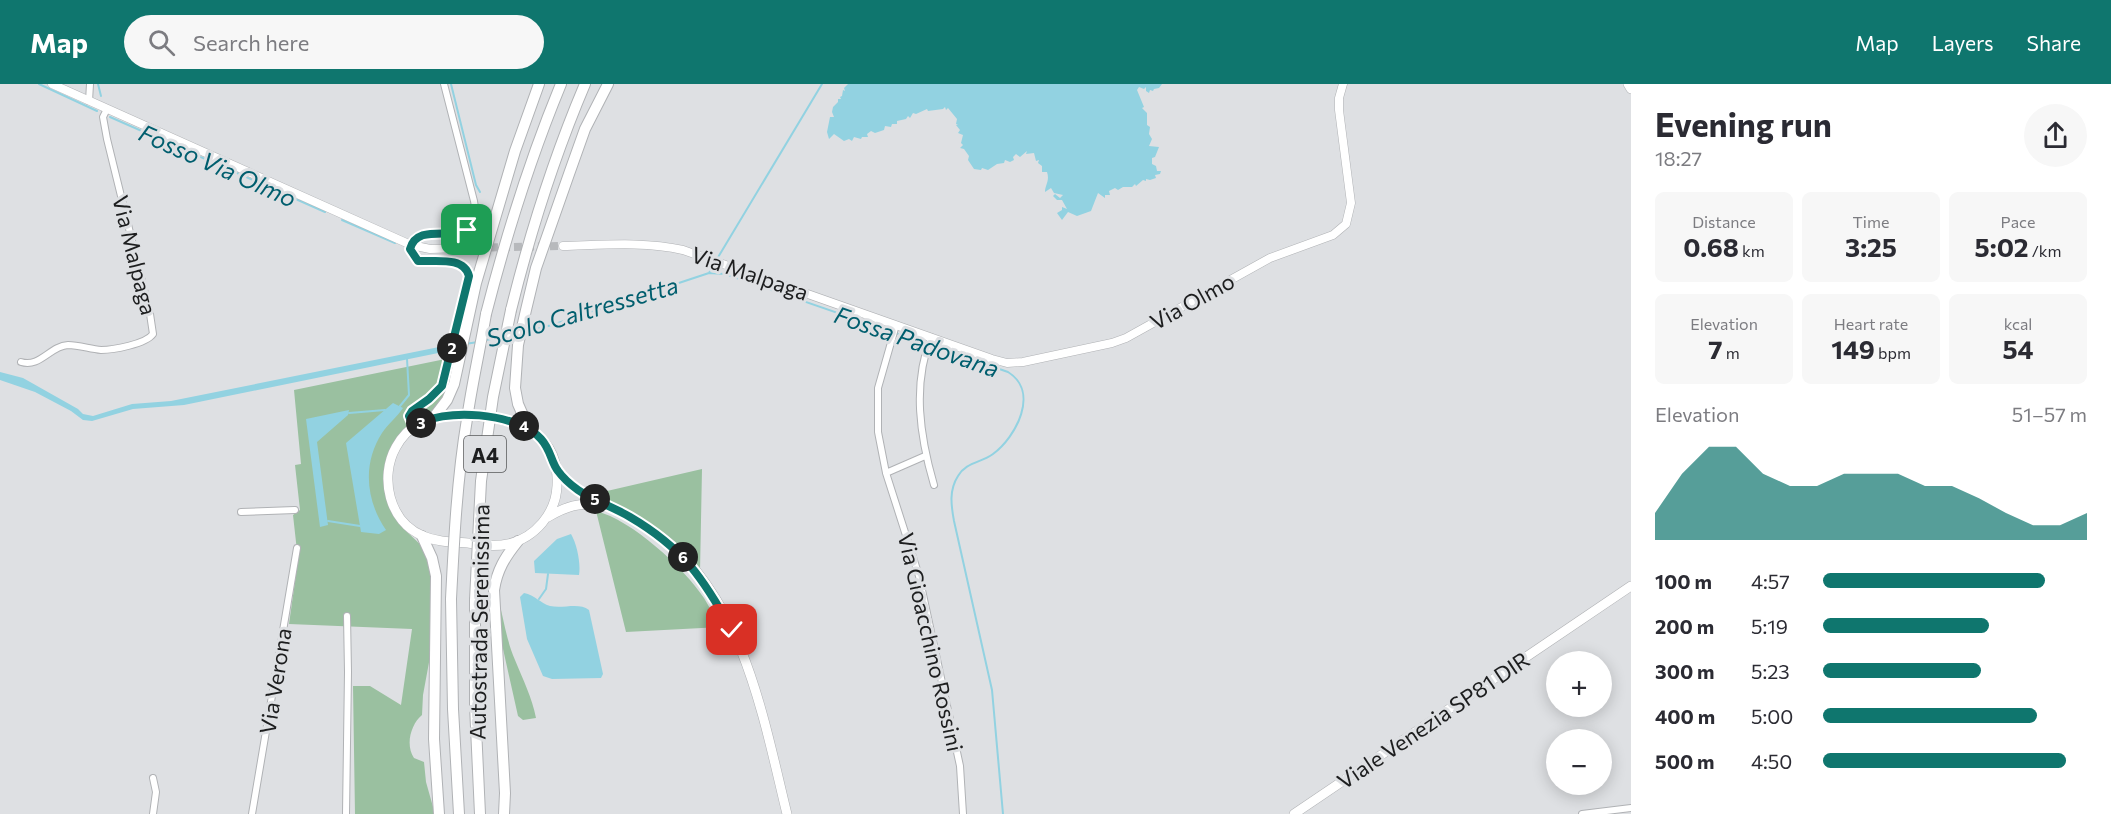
<!DOCTYPE html>
<html lang="en">
<head>
<meta charset="utf-8">
<style>
  :root { --surface:#fff; --page:#f7f7f7; --text:#2b2b33; --muted:#7c7c81; --accent:#0f766e }
  body { margin:0; font-family:Commissioner,sans-serif; background:var(--page); color:var(--text); height:100vh; display:flex; flex-direction:column; font-size:22px; white-space:nowrap }
  * { box-sizing:border-box; margin:0 }
  p { font-size:20px; color:var(--muted) }
  .icon { flex:none; width:33px; height:33px; fill:none; stroke:currentColor; stroke-width:2; stroke-linecap:round; stroke-linejoin:round }
  .map { position:relative; flex:1; overflow:hidden }
  .drawer { display:flex; flex-direction:column; background:var(--surface); width:480px }
  .drawer>* { flex:none }
  .tools { position:absolute; left:1546px; top:567px; display:grid; gap:12px }
  .tools a { display:grid; place-items:center; width:66px; height:66px; border-radius:50%; background:var(--surface); box-shadow:0 3px 15px #0003; font-size:30px }
  .pin { position:absolute; display:grid; place-items:center; width:51px; height:51px; color:#fff; margin:-26px; border-radius:12px; box-shadow:0 3px 9px #0006 }
  .km { position:absolute; width:30px; height:30px; margin:-15px; border-radius:50%; background:#222; color:#fff; font-size:16px; line-height:30px; text-align:center }
  .round { display:grid; place-items:center; flex:none; width:63px; height:63px; border-radius:32px; background:var(--page) }
  .headline { display:flex; align-items:center; justify-content:space-between; height:102px; padding:0 24px }
  h1 { font-size:33px; font-weight:700; line-height:45px }
  .figures { display:grid; grid-template-columns:repeat(3,1fr); gap:9px; height:102px; padding:6px 24px }
  .figures div { display:grid; align-content:center; border-radius:9px; background:var(--page); text-align:center }
  .figures b { font-size:26px; font-weight:700 }
  .figures small { font-size:16px; font-weight:400 }
  .figures p { font-size:16px }
  .chart { height:168px; padding:12px 24px }
  .chart p { display:flex; justify-content:space-between }
  .chart svg { width:100%; height:108px; margin-top:6px; fill:var(--accent); opacity:.7 }
  ul { padding:0 24px; list-style:none; font-size:20px }
  li { display:grid; grid-template-columns:96px 72px 1fr; align-items:center; height:45px }
  li i { height:15px; border-radius:8px; background:var(--accent) }
  header { display:flex; align-items:center; gap:36px; box-sizing:border-box; height:84px; padding:0 30px; background:var(--accent); color:#fff }
  header strong { font-size:28px }
  nav { display:flex; gap:33px; margin-inline-start:auto; font-size:21px }
  .search { width:420px; height:54px; background:var(--page); display:flex; align-items:center; gap:15px; box-sizing:border-box; padding:0 21px; border-radius:33px; color:var(--muted); font-size:22px }
  main { display:flex; flex:1; min-height:0 }
  .map>svg:first-child { display:block }
  .green { fill:#9ac0a0 }
  .water { fill:#92d2e1 }
  .lines { fill:none; stroke-linecap:round; stroke-linejoin:round }
  .stream { stroke:#92d2e1; stroke-width:2 }
  .tertiary-tunnel { stroke:#b7b9bc; stroke-width:8; stroke-dasharray:8 4; stroke-linecap:butt }
  .minor-casing { stroke:#b0b2b5; stroke-width:8 }
  .tertiary-casing { stroke:#b0b2b5; stroke-width:9 }
  .secondary-casing { stroke:#b0b2b5; stroke-width:10 }
  .motorway-casing { stroke:#b0b2b5; stroke-width:12 }
  .minor { stroke:#fff; stroke-width:6 }
  .tertiary { stroke:#fff; stroke-width:8 }
  .secondary { stroke:#fff; stroke-width:9 }
  .motorway { stroke:#fff; stroke-width:10 }
  .motorway-bridge-casing { stroke:#b0b2b5; stroke-width:12; stroke-linecap:butt }
  .motorway-bridge { stroke:#fff; stroke-width:10 }
  .route-casing { stroke:#fff; stroke-width:12 }
  .route { stroke:#0f766e; stroke-width:8 }
  .labels { text-anchor:middle; dominant-baseline:central; stroke-width:6; stroke-linejoin:round; paint-order:stroke }
  .shield { fill:#dee0e3; stroke:#57585a; stroke-width:1.5 }
  .shield-label { font-size:21px; font-weight:bold; fill:#1d1e1f }
  .street-label { font-size:22px; fill:#1d1e1f; stroke:#dee0e3 }
  .water-label { font-size:24px; font-style:italic; fill:#005e6e; stroke:#dee0e3 }
</style>
</head>
<body>
<header>
<strong>Map</strong>
<div class="search"><svg class="icon" aria-label="search" viewBox="0 0 24 24"><circle cx="10" cy="10" r="6"/><path d="M15 15l6 6"/></svg>Search here</div>
<nav><a>Map</a><a>Layers</a><a>Share</a></nav>
</header>
<main>
<div class="map">
<svg width="1631" height="730" viewBox="0 0 1631 730">
  <rect width="100%" height="100%" fill="#dee0e3"/>
  <!-- green -->
  <path class="green" d="M 460,272 L 453,299 L 432,328 L 408,345 L 385,389 L 402,443 L 426,466 L 433,477 L 430,573 L 423,611 L 422,631 C 411,640 405,661 414,674 L 424,678 L 426,698 L 435,730 L 355,730 L 353,602 L 370,602 L 401,621 L 412,545 L 289,540 L 298,476 L 293,431 L 300,426 L 295,381 L 301,380 L 294,306 Z
    M 702,385 L 700,488 L 638,433 L 594,410 Z
    M 596,427 C 632,436 684,484 704,514 C 710,524 715,534 721,543 L 626,548 Z
    M 501,526 C 505,543 508,560 515,576 C 523,596 532,613 536,634 L 523,636 L 518,632 L 501,556 Z"/>
  <!-- water -->
  <path class="water" d="M 848,0 L 1162,0 L 1159,4 L 1154,5 L 1153,7 L 1150,6 L 1149,9 L 1146,7 L 1146,3 L 1144,5 L 1139,3 L 1137,6 L 1144,23 L 1142,24 L 1147,29 L 1147,41 L 1150,43 L 1149,50 L 1152,55 L 1149,62 L 1159,63 L 1155,73 L 1152,74 L 1152,80 L 1156,82 L 1157,87 L 1161,87 L 1160,90 L 1155,91 L 1156,94 L 1150,96 L 1146,95 L 1146,97 L 1143,96 L 1136,102 L 1135,100 L 1132,103 L 1123,103 L 1118,106 L 1115,104 L 1109,107 L 1110,111 L 1105,111 L 1105,114 L 1098,109 L 1091,127 L 1077,132 L 1068,128 L 1062,136 L 1057,129 L 1062,126 L 1062,123 L 1067,125 L 1062,116 L 1057,116 L 1053,112 L 1055,110 L 1060,114 L 1063,111 L 1054,109 L 1051,104 L 1045,108 C 1045,101 1050,97 1047,88 L 1042,88 L 1042,82 L 1038,79 L 1039,76 L 1036,77 L 1034,69 L 1026,70 L 1027,67 L 1020,73 L 1016,70 L 1013,73 L 1014,76 L 1010,78 L 1005,76 L 1004,79 L 997,80 L 988,86 L 982,84 L 981,86 L 974,85 L 968,76 L 969,72 L 964,65 L 960,64 L 963,61 L 961,59 L 963,51 L 958,49 L 960,46 L 956,41 L 958,40 L 956,40 L 957,35 L 948,24 L 946,26 L 945,23 L 943,25 L 928,27 L 927,25 L 916,30 L 913,29 L 910,34 L 908,32 L 906,35 L 897,37 L 897,40 L 892,40 L 891,43 L 885,42 L 884,46 L 875,49 L 871,47 L 867,50 L 868,53 L 862,53 L 861,55 L 854,53 L 852,57 L 849,55 L 844,57 L 834,50 L 829,55 L 827,48 L 830,33 L 834,33 L 832,28 L 833,23 L 838,18 L 838,15 L 841,15 L 840,13 L 842,12 L 843,6 L 845,7 L 844,4 Z
    M 449,261 L 448,267 L 184,321 L 133,325 L 92,337 L 83,336 L 71,327 L 35,308 L 0,296 L 0,288 L 23,294 L 78,325 L 83,330 L 93,332 L 132,320 L 171,317 Z
    M 393,319 L 403,324 C 397,333 388,340 382,349 C 362,380 366,417 386,446 L 379,450 L 361,448 L 346,359 Z
    M 349,326 L 348,331 L 317,358 L 328,441 L 320,443 L 306,335 Z
    M 571,450 C 577,460 581,480 579,491 L 535,489 L 534,477 L 557,455 Z
    M 524,509 C 535,511 540,519 550,522 C 563,525 579,518 589,526 L 603,590 L 601,594 L 552,595 L 543,592 L 527,555 L 520,513 Z"/>
  <g class="lines">
    <!-- stream -->
    <path class="stream" d="M 39,0 L 97,27
      M 98,0 L 101,12
      M 451,0 L 476,101 L 480,108
      M 110,33 L 325,128
      M 342,136 L 395,159
      M 717,175 L 822,0
      M 709,189 L 725,190 L 1008,288 C 1040,308 1016,353 993,370 C 981,379 966,378 958,392 C 949,406 951,421 954,437 L 992,606 L 1003,730
      M 524,248 L 552,241 L 709,189 L 714,180
      M 486,256 L 501,253
      M 465,260 L 478,258
      M 400,322 L 409,311 L 407,275
      M 349,329 L 385,326
      M 328,437 L 360,442
      M 539,515 L 546,505 L 548,490"/>
    <!-- tertiary-tunnel -->
    <path class="tertiary-tunnel" d="M 466,164 L 563,162"/>
    <defs>
      <path id="minor" d="M 89,17 L 90,0
        M 896,241 L 878,304 L 878,348 L 886,389 L 919,492 L 960,682 L 963,730
        M 931,253 C 912,301 920,353 934,401
        M 21,278 C 40,284 50,262 68,261 C 79,261 90,265 101,266 C 113,266 146,260 153,250 L 150,230 L 107,55 L 103,33 L 107,25
        M 414,343 L 409,332 L 412,327 L 429,315 L 442,302 L 469,192 C 464,170 432,180 416,176 L 411,169 L 411,161 C 430,135 485,170 474,117 L 444,0
        M 886,389 L 925,372
        M 241,428 L 295,426
        M 153,694 L 156,708 L 153,730
        M 252,730 L 297,464
        M 346,730 L 348,588 L 347,532
        M 1582,730 L 1631,724"/>
      <path id="tertiary" d="M 52,0 L 411,161 L 430,165 L 466,164
        M 563,162 C 602,161 644,157 683,166 L 992,275 L 1007,279 L 1023,278 L 1112,259 L 1126,254 L 1270,174 L 1333,151 L 1346,140 L 1351,119 L 1339,26 L 1339,14 L 1343,0"/>
      <path id="secondary" d="M 1628,0 L 1631,5
        M 452,331 C 499,332 561,338 557,402 C 556,429 535,454 508,460 C 495,463 481,461 468,459 C 453,458 437,458 423,452 C 389,438 379,393 396,363 C 408,341 428,332 452,331 Z
        M 556,386 C 563,393 569,400 576,405 C 588,414 603,419 617,426 C 633,434 649,444 664,455 C 744,518 764,637 787,730
        M 548,433 C 565,423 581,417 600,422
        M 1294,730 L 1631,502"/>
      <path id="motorway" d="M 511,226 C 530,149 554,73 585,0
        M 486,230 C 506,152 530,75 561,0
        M 434,333 L 447,316 L 454,300 L 476,199 L 515,67 L 539,0
        M 529,345 L 518,320 L 515,304 L 518,261 L 526,226 L 536,184 L 569,90 L 585,45 L 608,0
        M 422,452 L 432,474 L 436,492 L 434,655 L 439,730
        M 451,515 L 453,625 L 459,730
        M 475,516 L 475,622 L 480,730
        M 504,730 L 505,709 L 494,506 C 497,486 505,473 518,457"/>
    </defs>
    <!-- minor casing -->
    <use href="#minor" class="minor-casing"/>
    <!-- tertiary casing -->
    <use href="#tertiary" class="tertiary-casing"/>
    <!-- secondary casing -->
    <use href="#secondary" class="secondary-casing"/>
    <!-- motorway casing -->
    <use href="#motorway" class="motorway-casing"/>
    <!-- minor -->
    <use href="#minor" class="minor"/>
    <!-- tertiary -->
    <use href="#tertiary" class="tertiary"/>
    <!-- secondary -->
    <use href="#secondary" class="secondary"/>
    <!-- motorway -->
    <use href="#motorway" class="motorway"/>
    <defs>
      <path id="motorway-bridge" d="M 451,515 C 454,455 457,395 467,335 C 472,300 480,265 486,230
        M 475,516 L 481,397 L 493,313 L 511,226"/>
    </defs>
    <!-- motorway-bridge casing -->
    <use href="#motorway-bridge" class="motorway-bridge-casing"/>
    <!-- motorway-bridge -->
    <use href="#motorway-bridge" class="motorway-bridge"/>
  </g>
  <g class="lines">
    <defs>
      <path id="route" d="M 467,146 C 449,155 417,140 410,165 L 418,177 C 435,178 464,172 469,192 L 442,302 L 429,315 L 412,327 L 409,332 L 414,343 C 442,322 518,329 541,355 C 551,366 551,378 558,387 C 563,394 571,401 578,406 C 594,417 613,423 630,433 C 683,464 703,494 732,546"/>
    </defs>
    <!-- route casing -->
    <use href="#route" class="route-casing"/>
    <!-- route -->
    <use href="#route" class="route"/>
  </g>
  <g class="labels">
    <!-- shield labels -->
    <rect class="shield" x="464" y="352" width="42" height="36" rx="4.5"/>
    <g class="shield-label">
      <text x="485" y="370">A4</text>
    </g>
    <!-- street labels -->
    <g class="street-label">
      <text transform="translate(135 171) rotate(76)">Via Malpaga</text>
      <text transform="translate(750 189) rotate(19)">Via Malpaga</text>
      <text transform="translate(1192 217) rotate(-29)">Via Olmo</text>
      <text transform="translate(479 538) rotate(-89)">Autostrada Serenissima</text>
      <text transform="translate(931 558) rotate(77)">Via Gioacchino Rossini</text>
      <text transform="translate(275 597) rotate(-81)">Via Verona</text>
      <text transform="translate(1433 636) rotate(-34)">Viale Venezia SP81 DIR</text>
    </g>
    <!-- water labels -->
    <g class="water-label">
      <text transform="translate(218 81) rotate(24)">Fosso Via Olmo</text>
      <text transform="translate(582 227) rotate(-16)">Scolo Caltressetta</text>
      <text transform="translate(917 257) rotate(19)">Fossa Padovana</text>
    </g>
  </g>
</svg>
<div class="tools">
<a>+</a>
<a>−</a>
</div>
<div class="pin" style="left:467px;top:146px;background:#1e9e55"><svg class="icon" aria-label="arrive" viewBox="0 0 24 24"><path d="M6 21V4h12l-3 4 3 4H6"/></svg></div>
<div class="pin" style="left:732px;top:546px;background:#d93025"><svg class="icon" aria-label="check" viewBox="0 0 24 24"><path d="M5 12l5 5 9-10"/></svg></div>
<b class="km" style="left:452px;top:264px">2</b>
<b class="km" style="left:421px;top:339px">3</b>
<b class="km" style="left:524px;top:342px">4</b>
<b class="km" style="left:595px;top:415px">5</b>
<b class="km" style="left:683px;top:473px">6</b>
</div>
<section class="drawer">
<div class="headline"><div><h1>Evening run</h1><p>18:27</p></div><a class="round"><svg class="icon" aria-label="share" viewBox="0 0 24 24"><path d="M12 15V3M7 8l5-5 5 5M5 13v7h14v-7"/></svg></a></div>
<div class="figures">
<div><p>Distance</p><b>0.68<small> km</small></b></div>
<div><p>Time</p><b>3:25</b></div>
<div><p>Pace</p><b>5:02<small> /km</small></b></div>
</div>
<div class="figures">
<div><p>Elevation</p><b>7<small> m</small></b></div>
<div><p>Heart rate</p><b>149<small> bpm</small></b></div>
<div><p>kcal</p><b>54</b></div>
</div>
<div class="chart"><p><span>Elevation</span>51–57 m</p>
<svg viewBox="0 0 160 44" preserveAspectRatio="none"><path d="M0 44V33L10 17L20 6L30 6L40 17L50 22L60 22L70 17L80 17L90 17L100 22L110 22L120 27L130 33L140 38L150 38L160 33V44z"/></svg>
</div>
<ul>
<li><b>100 m</b>4:57<i style="width:84%"></i></li>
<li><b>200 m</b>5:19<i style="width:63%"></i></li>
<li><b>300 m</b>5:23<i style="width:60%"></i></li>
<li><b>400 m</b>5:00<i style="width:81%"></i></li>
<li><b>500 m</b>4:50<i style="width:92%"></i></li>
</ul>
</section>
</main>
</body>
</html>
